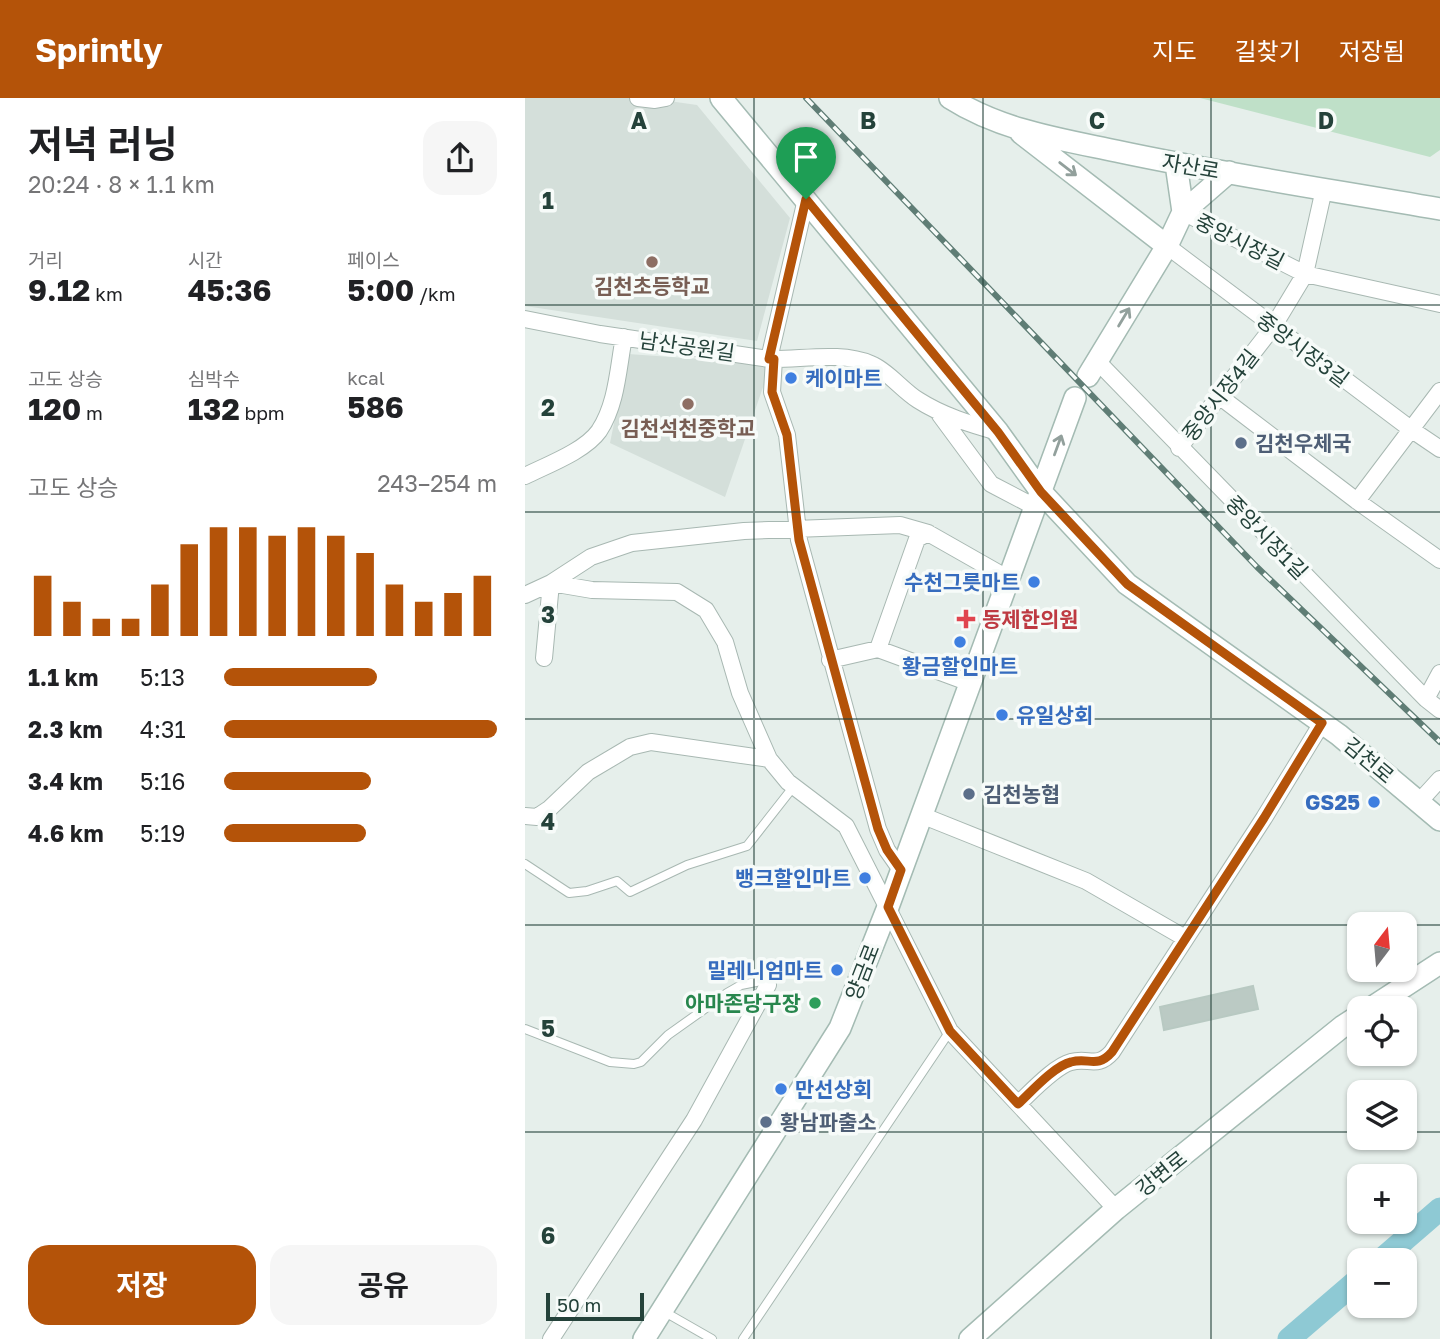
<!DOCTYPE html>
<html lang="ko">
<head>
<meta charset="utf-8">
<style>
  :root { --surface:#fff; --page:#f6f6f6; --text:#202124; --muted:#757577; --accent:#b45309 }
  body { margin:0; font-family:"Golos Text","Noto Sans KR",sans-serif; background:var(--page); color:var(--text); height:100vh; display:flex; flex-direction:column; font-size:26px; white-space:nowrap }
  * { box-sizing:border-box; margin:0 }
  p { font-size:23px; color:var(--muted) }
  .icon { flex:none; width:38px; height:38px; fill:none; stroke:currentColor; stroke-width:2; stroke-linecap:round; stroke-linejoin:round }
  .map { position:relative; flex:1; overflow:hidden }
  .details { display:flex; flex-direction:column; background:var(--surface); width:525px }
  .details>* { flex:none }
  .needle { width:46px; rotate:16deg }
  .tools { position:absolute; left:822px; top:814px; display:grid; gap:14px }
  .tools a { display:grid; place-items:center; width:70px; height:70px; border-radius:14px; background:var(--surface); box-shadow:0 2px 5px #0004; font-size:35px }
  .scale { position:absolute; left:21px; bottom:18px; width:98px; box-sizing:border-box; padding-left:7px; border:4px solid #24423a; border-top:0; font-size:19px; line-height:24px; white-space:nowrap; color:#24423a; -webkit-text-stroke:5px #f7fbf9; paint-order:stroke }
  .pin { position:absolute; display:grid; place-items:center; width:60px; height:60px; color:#fff; margin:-72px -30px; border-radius:50% 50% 50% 0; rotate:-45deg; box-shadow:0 0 7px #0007 }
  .pin .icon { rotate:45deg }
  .round { display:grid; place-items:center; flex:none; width:74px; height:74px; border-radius:21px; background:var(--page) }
  .head { display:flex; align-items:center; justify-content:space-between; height:119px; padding:0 28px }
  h1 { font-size:38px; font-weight:700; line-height:52px }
  .figures { display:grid; grid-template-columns:repeat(3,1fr); gap:10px; height:119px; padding:7px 28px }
  .figures div { display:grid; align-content:center }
  .figures b { font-size:30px; font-weight:700 }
  .figures small { font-size:19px; font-weight:400 }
  .figures p { font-size:19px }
  .chart { height:196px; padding:14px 28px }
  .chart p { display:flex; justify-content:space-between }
  .chart svg { width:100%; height:126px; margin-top:7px; stroke:var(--accent); stroke-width:6 }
  .cta { display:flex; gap:14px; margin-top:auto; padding:14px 28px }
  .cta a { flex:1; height:80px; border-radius:21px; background:var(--accent); color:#fff; font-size:28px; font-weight:700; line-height:80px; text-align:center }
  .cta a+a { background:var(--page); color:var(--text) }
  ul { padding:0 28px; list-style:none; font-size:23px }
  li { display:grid; grid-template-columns:112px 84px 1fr; align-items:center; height:52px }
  li i { height:18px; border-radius:9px; background:var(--accent) }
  header { display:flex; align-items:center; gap:42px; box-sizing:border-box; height:98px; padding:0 35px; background:var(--accent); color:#fff }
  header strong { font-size:33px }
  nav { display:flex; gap:38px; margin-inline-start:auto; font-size:24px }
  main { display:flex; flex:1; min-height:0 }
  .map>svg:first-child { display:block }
  .built { fill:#d4dfda }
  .green { fill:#bfe0c8 }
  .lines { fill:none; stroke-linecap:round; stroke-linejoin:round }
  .river { stroke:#8ec9d4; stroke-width:23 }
  .building { fill:#bbcac4; stroke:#b8c9c2; stroke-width:2 }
  .lane-casing { stroke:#a8b8b2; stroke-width:10 }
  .street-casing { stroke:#a8b8b2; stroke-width:18 }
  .secondary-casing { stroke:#a4bbb3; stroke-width:24 }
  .lane { stroke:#fff; stroke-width:8 }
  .street { stroke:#fff; stroke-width:16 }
  .secondary { stroke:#fff; stroke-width:21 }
  .rail-casing { stroke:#5f7d75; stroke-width:6 }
  .rail { stroke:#f7fbf9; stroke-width:3.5; stroke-dasharray:10; stroke-linecap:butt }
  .oneway { stroke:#92a09c }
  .route-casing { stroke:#fff; stroke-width:14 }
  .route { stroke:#b45309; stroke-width:9 }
  .grid { fill:none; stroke:#24423a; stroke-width:2; stroke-opacity:0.55 }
  .education-dot { fill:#8d6e63; stroke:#f7fbf9; stroke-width:2.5 }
  .shop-dot { fill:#3f7fe0; stroke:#f7fbf9; stroke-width:2.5 }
  .service-dot { fill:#5c6f8a; stroke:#f7fbf9; stroke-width:2.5 }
  .health-dot { fill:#e0444e; stroke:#f7fbf9; stroke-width:2.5 }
  .leisure-dot { fill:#2e9e5b; stroke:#f7fbf9; stroke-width:2.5 }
  .labels { text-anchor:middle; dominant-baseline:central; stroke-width:7; stroke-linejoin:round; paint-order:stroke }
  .street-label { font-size:21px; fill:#24423a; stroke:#f7fbf9 }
  .education-label { font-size:21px; font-weight:bold; fill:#785e54; stroke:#f7fbf9 }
  .shop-label { font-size:21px; font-weight:bold; fill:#366cbe; stroke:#f7fbf9; text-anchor:end }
  .service-label { font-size:21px; font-weight:bold; fill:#4e5e75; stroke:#f7fbf9; text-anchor:start }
  .health-label { font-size:21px; font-weight:bold; fill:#be3a42; stroke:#f7fbf9; text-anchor:start }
  .leisure-label { font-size:21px; font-weight:bold; fill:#27864d; stroke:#f7fbf9; text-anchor:end }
  .grid-label { font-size:23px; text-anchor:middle; font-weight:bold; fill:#24423a; stroke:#f7fbf9; stroke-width:7; stroke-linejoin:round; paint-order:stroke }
</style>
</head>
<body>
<header>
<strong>Sprintly</strong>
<nav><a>지도</a><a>길찾기</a><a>저장됨</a></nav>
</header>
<main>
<section class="details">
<div class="head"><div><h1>저녁 러닝</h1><p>20:24 · 8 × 1.1 km</p></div><a class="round"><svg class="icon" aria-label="share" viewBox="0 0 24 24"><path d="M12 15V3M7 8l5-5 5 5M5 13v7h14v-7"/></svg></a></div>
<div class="figures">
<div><p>거리</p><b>9.12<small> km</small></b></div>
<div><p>시간</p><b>45:36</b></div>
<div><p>페이스</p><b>5:00<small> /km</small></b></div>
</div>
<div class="figures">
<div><p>고도 상승</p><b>120<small> m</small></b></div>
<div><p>심박수</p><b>132<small> bpm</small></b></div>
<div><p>kcal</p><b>586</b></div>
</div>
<div class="chart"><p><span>고도 상승</span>243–254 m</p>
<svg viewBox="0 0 160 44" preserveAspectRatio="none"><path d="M5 44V23M15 44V32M25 44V38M35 44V38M45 44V26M55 44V12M65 44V6M75 44V6M85 44V9M95 44V6M105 44V9M115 44V15M125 44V26M135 44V32M145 44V29M155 44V23"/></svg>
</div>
<ul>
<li><b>1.1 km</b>5:13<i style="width:56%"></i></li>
<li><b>2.3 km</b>4:31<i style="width:100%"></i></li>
<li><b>3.4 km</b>5:16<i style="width:54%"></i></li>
<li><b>4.6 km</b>5:19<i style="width:52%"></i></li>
</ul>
<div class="cta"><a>저장</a><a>공유</a></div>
</section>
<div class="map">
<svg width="915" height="1241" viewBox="0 0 915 1241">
  <rect width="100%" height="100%" fill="#e6efeb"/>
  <!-- built -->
  <path class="built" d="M 0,0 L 123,0 L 172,7 L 265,120 L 232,243 L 0,208 Z
    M 103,256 L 246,266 L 200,399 L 85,345 Z"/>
  <!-- green -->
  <path class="green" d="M 675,0 L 915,0 L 915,52 L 905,59 Z"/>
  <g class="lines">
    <!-- river -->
    <path class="river" d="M 856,1162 L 915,1111
      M 764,1241 L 835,1180"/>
  </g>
  <!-- building -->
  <path class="building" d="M 728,888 L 733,911 L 639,932 L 635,909 Z"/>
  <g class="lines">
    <defs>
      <path id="lane" d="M 0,766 L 44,795 L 62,793 L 92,783 L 105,794 L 162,767 L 222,748 L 269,688
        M 0,931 L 85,964 L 109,966 L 116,964 L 143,937 L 202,895 L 216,887 L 236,883 L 243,887
        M 138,1213 L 187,1241
        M 218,1241 L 425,933"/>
      <path id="street" d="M 113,0 L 130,2 L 141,0
        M 658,114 L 780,176 L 915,206
        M 642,148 L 887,332 L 915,351
        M 0,221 L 75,236 L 244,261 C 275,262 316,253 346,266 C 363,273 377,292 393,302 C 418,318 445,326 473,334
        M 244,261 L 281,101
        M 249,261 L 247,294 L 262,337 L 274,442 L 353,731 L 362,752 L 376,772
        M 572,263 L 901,601 L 915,612
        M 694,298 L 832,403 L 915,462
        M 415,317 L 466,386 L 510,409
        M 654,350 L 748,229 L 780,176 L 799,91
        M 0,378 C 22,367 60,353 74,333 C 92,306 93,270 99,239
        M 832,403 L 915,293
        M 0,497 L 26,485 L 66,459 L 107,445 L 219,433 L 375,427 L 403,435 L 484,481
        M 353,551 L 392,441 L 403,435
        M 19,560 L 26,485 L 67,492 L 152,494 L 181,512 L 200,544 L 215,595 L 244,661 L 263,684 L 321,728 L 425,933 L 591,1111
        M 305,562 L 353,551 L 445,585
        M 901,601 L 915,575
        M 894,704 L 915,681
        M 396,717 L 561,783 L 660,840
        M 0,718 L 12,719 L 24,711 L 63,674 L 105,649 L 126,644 L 244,661
        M 493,1006 C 506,994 530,968 546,964 C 564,959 572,971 587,954 L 739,720 L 797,625
        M 26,1241 L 169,1022 L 243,887"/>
      <path id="secondary" d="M 196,0 L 473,334 L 516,394 L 602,486 L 814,637 L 915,722
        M 425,0 C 475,32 534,41 591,53 C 698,76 807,92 915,111
        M 496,35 L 642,148
        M 651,66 L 658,114
        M 563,278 L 642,148 L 658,114 L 704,74
        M 846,910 L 915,865
        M 119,1241 L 315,930 L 363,809 L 550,300
        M 445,1241 L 591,1111 L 818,928 L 835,917"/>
    </defs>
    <!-- lane casing -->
    <use href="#lane" class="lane-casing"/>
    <!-- street casing -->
    <use href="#street" class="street-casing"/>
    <!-- secondary casing -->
    <use href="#secondary" class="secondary-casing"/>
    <!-- lane -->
    <use href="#lane" class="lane"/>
    <!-- street -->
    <use href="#street" class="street"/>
    <!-- secondary -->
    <use href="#secondary" class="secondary"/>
    <defs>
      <path id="rail" d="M 281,0 L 732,469 L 915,644"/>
    </defs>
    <!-- rail casing -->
    <use href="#rail" class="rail-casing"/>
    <!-- rail -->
    <use href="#rail" class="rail"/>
  </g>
  <!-- one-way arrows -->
  <defs><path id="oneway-shaft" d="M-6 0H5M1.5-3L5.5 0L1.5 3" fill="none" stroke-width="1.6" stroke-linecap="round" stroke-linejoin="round" transform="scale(1.75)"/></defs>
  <g class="oneway">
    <use href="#oneway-shaft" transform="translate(543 71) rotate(38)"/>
    <use href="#oneway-shaft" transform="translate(599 219) rotate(-59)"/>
    <use href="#oneway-shaft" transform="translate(533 347) rotate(-70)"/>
  </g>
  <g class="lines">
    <defs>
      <path id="route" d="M 281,101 L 473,334 L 516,394 L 602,486 L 797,625 L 739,720 L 587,954 C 572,971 564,959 546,964 C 529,968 506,994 493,1006 L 425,933 L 363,809 L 376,772 L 362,752 L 353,731 L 274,442 L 262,337 L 247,294 L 249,261 L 244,261 Z"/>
    </defs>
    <!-- route casing -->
    <use href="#route" class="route-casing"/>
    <!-- route -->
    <use href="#route" class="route"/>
  </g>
  <!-- grid -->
  <path class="grid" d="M 229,0 L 229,1241M 458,0 L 458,1241M 686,0 L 686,1241M 0,207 L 915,207M 0,414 L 915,414M 0,621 L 915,621M 0,827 L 835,827M 880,827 L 915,827M 0,1034 L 835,1034M 880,1034 L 915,1034"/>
  <!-- markers -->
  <g class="education-dot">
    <circle cx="127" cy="164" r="7"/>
    <circle cx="163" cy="306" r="7"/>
  </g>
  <g class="shop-dot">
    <circle cx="266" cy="280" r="7"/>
    <circle cx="509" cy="484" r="7"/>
    <circle cx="435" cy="544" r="7"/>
    <circle cx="477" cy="617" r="7"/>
    <circle cx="849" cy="704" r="7"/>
    <circle cx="340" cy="780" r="7"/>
    <circle cx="312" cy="872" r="7"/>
    <circle cx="256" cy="991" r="7"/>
  </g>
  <g class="service-dot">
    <circle cx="716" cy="345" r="7"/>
    <circle cx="444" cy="696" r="7"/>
    <circle cx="241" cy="1024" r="7"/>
  </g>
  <path class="health-dot" d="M437.5 510.5h7v7h7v7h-7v7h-7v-7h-7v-7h7z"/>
  <circle class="leisure-dot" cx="290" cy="905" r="7"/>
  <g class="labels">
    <!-- street labels -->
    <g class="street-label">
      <text transform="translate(666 68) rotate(10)">자산로</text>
      <text transform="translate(715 143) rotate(27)">중앙시장길</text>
      <text transform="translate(162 248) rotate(8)">남산공원길</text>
      <text transform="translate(778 251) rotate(37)">중앙시장3길</text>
      <text transform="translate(695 297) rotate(-52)">중앙시장4길</text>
      <text transform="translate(742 439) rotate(46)">중앙시장1길</text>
      <text transform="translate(844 662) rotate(40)">김천로</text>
      <text transform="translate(337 874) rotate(-69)">양금로</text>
      <text transform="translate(636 1075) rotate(-39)">강변로</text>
    </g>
    <!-- education labels -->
    <g class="education-label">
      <text x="127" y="188">김천초등학교</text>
      <text x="163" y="330">김천석천중학교</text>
    </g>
    <!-- shop labels -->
    <g class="shop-label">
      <text x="280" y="280" text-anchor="start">케이마트</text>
      <text x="495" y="484">수천그릇마트</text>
      <text x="435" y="568" text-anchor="middle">황금할인마트</text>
      <text x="491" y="617" text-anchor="start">유일상회</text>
      <text x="835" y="704">GS25</text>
      <text x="326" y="780">뱅크할인마트</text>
      <text x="298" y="872">밀레니엄마트</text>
      <text x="270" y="991" text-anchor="start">만선상회</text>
    </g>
    <!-- service labels -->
    <g class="service-label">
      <text x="730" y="345">김천우체국</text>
      <text x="458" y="696">김천농협</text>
      <text x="255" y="1024">황남파출소</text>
    </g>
    <!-- health labels -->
    <g class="health-label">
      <text x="457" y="521">동제한의원</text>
    </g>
    <!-- leisure labels -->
    <g class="leisure-label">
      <text x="276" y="905">아마존당구장</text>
    </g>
  </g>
  <g class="grid-label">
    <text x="114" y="31">A</text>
    <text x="343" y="31">B</text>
    <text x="572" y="31">C</text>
    <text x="801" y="31">D</text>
    <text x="23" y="111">1</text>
    <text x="23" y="318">2</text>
    <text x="23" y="525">3</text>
    <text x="23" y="732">4</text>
    <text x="23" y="939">5</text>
    <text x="23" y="1146">6</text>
  </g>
</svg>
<div class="tools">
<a><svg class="needle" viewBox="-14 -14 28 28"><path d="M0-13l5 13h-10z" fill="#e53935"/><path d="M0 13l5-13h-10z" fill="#757577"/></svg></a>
<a><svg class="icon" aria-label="locate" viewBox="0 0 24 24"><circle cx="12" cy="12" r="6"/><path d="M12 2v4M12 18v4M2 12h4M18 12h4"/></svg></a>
<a><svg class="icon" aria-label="layers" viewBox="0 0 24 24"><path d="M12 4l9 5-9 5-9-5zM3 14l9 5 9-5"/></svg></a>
<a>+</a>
<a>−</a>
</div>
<div class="scale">50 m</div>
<div class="pin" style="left:281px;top:101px;background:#1e9e55"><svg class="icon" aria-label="arrive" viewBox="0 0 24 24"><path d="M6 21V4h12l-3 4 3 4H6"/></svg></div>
</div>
</main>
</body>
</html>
